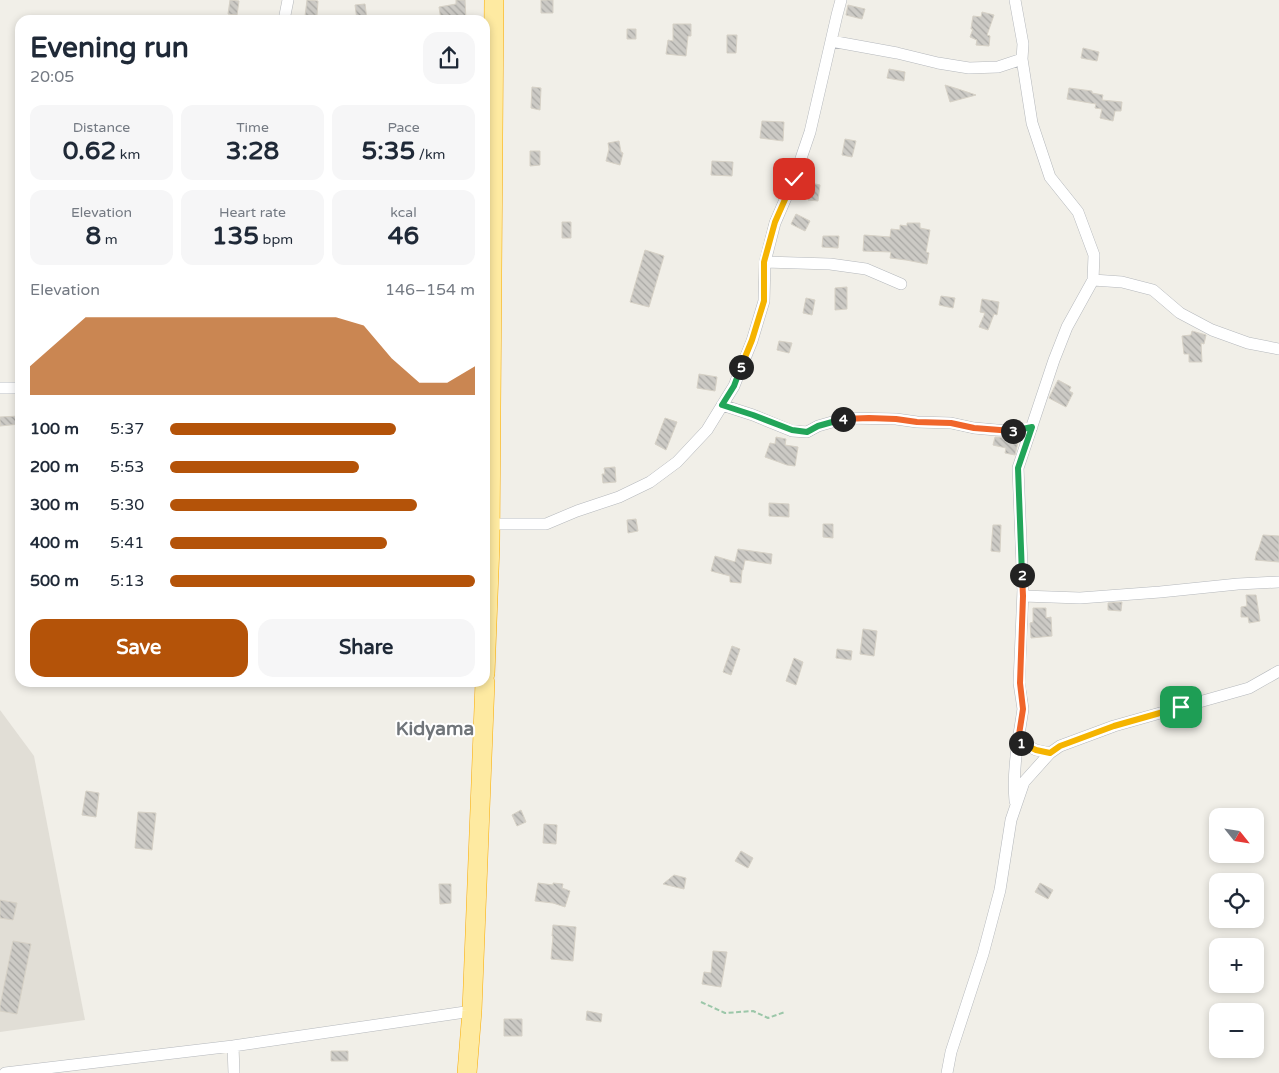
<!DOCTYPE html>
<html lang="en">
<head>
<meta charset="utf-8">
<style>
  :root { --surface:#fff; --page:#f6f6f7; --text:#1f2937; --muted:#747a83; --accent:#b45309 }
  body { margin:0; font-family:"Varela Round",sans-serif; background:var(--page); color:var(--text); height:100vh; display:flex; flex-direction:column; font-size:19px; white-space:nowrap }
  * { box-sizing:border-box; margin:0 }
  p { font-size:16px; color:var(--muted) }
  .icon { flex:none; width:28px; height:28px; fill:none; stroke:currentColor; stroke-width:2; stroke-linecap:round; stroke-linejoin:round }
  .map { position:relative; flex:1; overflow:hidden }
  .panel { position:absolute; left:15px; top:15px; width:475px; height:672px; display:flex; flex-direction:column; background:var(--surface); border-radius:15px; box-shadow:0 2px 8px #0003 }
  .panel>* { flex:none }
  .needle { width:32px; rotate:120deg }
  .fabs { position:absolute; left:1209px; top:808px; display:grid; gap:10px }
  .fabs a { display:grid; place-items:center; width:55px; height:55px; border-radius:10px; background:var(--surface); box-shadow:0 2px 8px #0003; font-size:25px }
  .pin { position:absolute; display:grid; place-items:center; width:42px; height:42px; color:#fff; margin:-21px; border-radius:10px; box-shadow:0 2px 8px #0006 }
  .km { position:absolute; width:25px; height:25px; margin:-12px; border-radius:50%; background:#222; color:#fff; font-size:14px; line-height:25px; text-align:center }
  .round { display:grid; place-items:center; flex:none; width:52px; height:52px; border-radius:15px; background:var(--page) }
  .head { display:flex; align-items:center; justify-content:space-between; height:85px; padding:0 15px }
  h1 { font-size:28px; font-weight:700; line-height:38px }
  .metrics { display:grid; grid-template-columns:repeat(3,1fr); gap:8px; height:85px; padding:5px 15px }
  .metrics div { display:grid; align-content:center; border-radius:12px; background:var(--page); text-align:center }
  .metrics b { font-size:25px; font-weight:700 }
  .metrics small { font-size:14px; font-weight:400 }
  .metrics p { font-size:14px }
  .chart { height:140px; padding:10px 15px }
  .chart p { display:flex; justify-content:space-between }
  .chart svg { width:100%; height:90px; margin-top:5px; fill:var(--accent); opacity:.7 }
  .action { display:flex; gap:10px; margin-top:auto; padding:10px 15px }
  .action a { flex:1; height:58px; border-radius:15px; background:var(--accent); color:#fff; font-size:20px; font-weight:700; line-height:58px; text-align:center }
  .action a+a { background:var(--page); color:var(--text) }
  ul { padding:0 15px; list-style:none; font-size:16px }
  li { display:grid; grid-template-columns:80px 60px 1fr; align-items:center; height:38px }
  li i { height:12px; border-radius:6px; background:var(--accent) }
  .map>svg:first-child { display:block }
  .education { fill:#e1ded6 }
  .building { fill:url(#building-back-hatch); stroke:#d6d1c6 }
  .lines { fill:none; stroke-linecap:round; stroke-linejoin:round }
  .minor-casing { stroke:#b5b8bc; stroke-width:12 }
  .trunk-casing { stroke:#f9ab00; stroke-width:20 }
  .path { stroke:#9cc7a9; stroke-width:2; stroke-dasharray:5 2.5; stroke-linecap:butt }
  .minor { stroke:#fff; stroke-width:11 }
  .trunk { stroke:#feeaa1; stroke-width:19 }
  .split-1-casing { stroke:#fff; stroke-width:10 }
  .split-2-casing { stroke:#fff; stroke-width:10 }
  .split-3-casing { stroke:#fff; stroke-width:10 }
  .split-4-casing { stroke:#fff; stroke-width:10 }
  .split-5-casing { stroke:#fff; stroke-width:10 }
  .split-6-casing { stroke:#fff; stroke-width:10 }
  .split-1 { stroke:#f5b400; stroke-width:6 }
  .split-2 { stroke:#f0652b; stroke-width:6 }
  .split-3 { stroke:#22a559; stroke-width:6 }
  .split-4 { stroke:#f0652b; stroke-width:6 }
  .split-5 { stroke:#22a559; stroke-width:6 }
  .split-6 { stroke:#f5b400; stroke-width:6 }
  .labels { text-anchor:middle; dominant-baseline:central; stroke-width:4; stroke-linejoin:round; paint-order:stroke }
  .quarter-label { font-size:19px; font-weight:bold; fill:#70757a; stroke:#fff }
</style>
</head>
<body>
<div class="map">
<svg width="1279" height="1073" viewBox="0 0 1279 1073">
  <defs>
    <pattern id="building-back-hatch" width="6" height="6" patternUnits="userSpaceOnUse" patternTransform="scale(1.25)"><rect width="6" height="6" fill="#cccac5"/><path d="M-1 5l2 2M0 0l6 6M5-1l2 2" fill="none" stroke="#a9a8a4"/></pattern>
  </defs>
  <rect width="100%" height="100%" fill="#f1efe8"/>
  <!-- education -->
  <path class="education" d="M 0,710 L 34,756 L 85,1020 L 0,1032 Z"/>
  <!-- building -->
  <path class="building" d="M 230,0 L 239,1 L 237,15 L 228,14 Z
    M 307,0 L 318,1 L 317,15 L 305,16 Z
    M 456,0 L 465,0 L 466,20 L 441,20 L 439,7 L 456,4 Z
    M 541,0 L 553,0 L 553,13 L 541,13 Z
    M 365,4 L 367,20 L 357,20 L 355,5 Z
    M 848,5 L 865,9 L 862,19 L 846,15 Z
    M 982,12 L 994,15 L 987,35 L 990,36 L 989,46 L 976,45 L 977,40 L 970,37 L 973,29 L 971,29 L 973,16 L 981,17 Z
    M 673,24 L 691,24 L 691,36 L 688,36 L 686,56 L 666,54 L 668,40 L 673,41 Z
    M 627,29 L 636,29 L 636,39 L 627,39 Z
    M 727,35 L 737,35 L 736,53 L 727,53 Z
    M 1083,48 L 1099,52 L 1097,61 L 1081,58 Z
    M 889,69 L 905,72 L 904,81 L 887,78 Z
    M 945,85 L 958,89 L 976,95 L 950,102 Z
    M 532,87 L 541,88 L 540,110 L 531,108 Z
    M 1069,88 L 1092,91 L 1092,93 L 1103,95 L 1102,100 L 1122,102 L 1121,111 L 1115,111 L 1113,121 L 1100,118 L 1102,109 L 1095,108 L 1096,104 L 1067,99 Z
    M 762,121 L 784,122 L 783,141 L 760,138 Z
    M 845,139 L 856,141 L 852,157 L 842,155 Z
    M 619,141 L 621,152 L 623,153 L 620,165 L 606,161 L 609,149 L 608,143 Z
    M 530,151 L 540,151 L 540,165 L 530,166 Z
    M 712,161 L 733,162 L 732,176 L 711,175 Z
    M 811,183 L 820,185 L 818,201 L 808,200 Z
    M 796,214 L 810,221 L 805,231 L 791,224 Z
    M 562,222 L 571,222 L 571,238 L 562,238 Z
    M 907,223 L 920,223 L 920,228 L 930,230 L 926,252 L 929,253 L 927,264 L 906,260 L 890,258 L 891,252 L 863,251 L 864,235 L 890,237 L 891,229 L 900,230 L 900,225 L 907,226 Z
    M 823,236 L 839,236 L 838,248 L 822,247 Z
    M 645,250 L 664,256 L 649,307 L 630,302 Z
    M 847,287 L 847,309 L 835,310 L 835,288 Z
    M 941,296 L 955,298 L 953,308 L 939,305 Z
    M 806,298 L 815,300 L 812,315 L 803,313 Z
    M 982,299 L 999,302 L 997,315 L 994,314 L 988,330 L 979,327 L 985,313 L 980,312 Z
    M 1192,331 L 1206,335 L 1204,344 L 1201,343 L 1202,362 L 1189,362 L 1189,354 L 1184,354 L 1182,336 L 1191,335 Z
    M 779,341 L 792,343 L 789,353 L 777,350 Z
    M 699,374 L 717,377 L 715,391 L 697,388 Z
    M 1058,380 L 1071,387 L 1069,391 L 1073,393 L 1066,407 L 1049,398 Z
    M 20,416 L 20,424 L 0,426 L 0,417 Z
    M 665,418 L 677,422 L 666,450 L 655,444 Z
    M 776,437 L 786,439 L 785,445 L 798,447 L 795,466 L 787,465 L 765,457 L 770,443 L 775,444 Z
    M 995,437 L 1019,438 L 1015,455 L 1005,453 L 1006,448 L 993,445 Z
    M 615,467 L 616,482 L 603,483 L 602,474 L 605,474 L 604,468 Z
    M 769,503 L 789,504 L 789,517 L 769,516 Z
    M 636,519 L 638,531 L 628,533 L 627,520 Z
    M 823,524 L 833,524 L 833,538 L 823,537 Z
    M 993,525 L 1001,525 L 1000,552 L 991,551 Z
    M 1263,535 L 1279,536 L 1279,562 L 1255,560 L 1257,551 L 1258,551 Z
    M 738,549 L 772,554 L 771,564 L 745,560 L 743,570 L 742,570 L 741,583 L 730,582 L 730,576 L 711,571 L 715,556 L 735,562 Z
    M 1246,595 L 1256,595 L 1260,621 L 1249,623 L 1248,617 L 1241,617 L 1241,607 L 1247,606 Z
    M 1122,602 L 1121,611 L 1108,610 L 1108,603 Z
    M 1033,608 L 1046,608 L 1046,618 L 1051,617 L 1052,636 L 1031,638 L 1030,623 L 1033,622 Z
    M 863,629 L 877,631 L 874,656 L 860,654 Z
    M 732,646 L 740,649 L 731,675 L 723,672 Z
    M 837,649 L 852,651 L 851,660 L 836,658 Z
    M 794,658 L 803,662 L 796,685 L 786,681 Z
    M 86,791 L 99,793 L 96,817 L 82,815 Z
    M 521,810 L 526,822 L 517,826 L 512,815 Z
    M 138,812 L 156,813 L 152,850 L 135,848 Z
    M 544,824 L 557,825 L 556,844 L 543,843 Z
    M 741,851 L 753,858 L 748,868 L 735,861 Z
    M 674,875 L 686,878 L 684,889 L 663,884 Z
    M 538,883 L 553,885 L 553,883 L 563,884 L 562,888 L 570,891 L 565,907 L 553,903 L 535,901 Z
    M 1040,883 L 1053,890 L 1048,899 L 1035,892 Z
    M 439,884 L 451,884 L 451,903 L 440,904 Z
    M 0,900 L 17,903 L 13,920 L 0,918 Z
    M 553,925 L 576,927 L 573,961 L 551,959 L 553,936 L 552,936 Z
    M 13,941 L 31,944 L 17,1014 L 0,1011 L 0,1006 Z
    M 713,951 L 727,952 L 721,987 L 702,984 L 704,972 L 711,973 Z
    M 587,1011 L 602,1014 L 601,1022 L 586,1020 Z
    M 504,1019 L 522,1019 L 522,1036 L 504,1036 Z
    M 331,1051 L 348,1051 L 348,1061 L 331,1061 Z"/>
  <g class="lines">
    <defs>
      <path id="minor" d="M 1015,0 L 1023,44 L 1022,59 L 1032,123 L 1050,177 L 1078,212 L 1094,255 L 1093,280 L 1067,327 L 1054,360 L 1018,468 L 1023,590 L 1019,683 L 1023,709 L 1018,741 L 1036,750 L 1050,753
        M 284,20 L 288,0
        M 831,41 L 897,53 L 938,63 L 969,68 L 998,67 L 1022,59
        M 765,262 L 830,264 L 866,269 L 901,284
        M 1093,280 L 1122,282 L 1153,290 L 1180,313 L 1212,330 L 1248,343 L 1279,349
        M 0,388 L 20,388
        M 722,405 L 753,415 L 792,431 L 807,432 L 818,426 L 846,418 L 896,419 L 917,422 L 951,423 L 974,428 L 996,430 L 1016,431 L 1032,427
        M 490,524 L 546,524 L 577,511 L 619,497 L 650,482 L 677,462 L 707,430 L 734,386 L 752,341 L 764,301 L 765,262 L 775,223 L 794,179 L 810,132 L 837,15 L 841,0
        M 1023,596 L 1080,598 L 1160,592 L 1238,584 L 1279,582
        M 1015,801 C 1013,780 1015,761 1018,741
        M 233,1046 L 234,1073
        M 5,1073 L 233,1046 L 472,1011
        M 947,1073 L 951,1052 L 983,954 L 1000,890 L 1011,820 L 1024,782 L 1050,753 L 1060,746 L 1114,726 L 1249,688 L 1279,671"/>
      <path id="trunk" d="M 485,674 L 490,545 L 494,0
        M 467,1073 L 472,1011 L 485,682"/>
    </defs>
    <!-- minor casing -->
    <use href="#minor" class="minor-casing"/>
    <!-- trunk casing -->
    <use href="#trunk" class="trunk-casing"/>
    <!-- path -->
    <path class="path" d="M 701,1002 L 725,1013 L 753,1011 L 768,1018 L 785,1012"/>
    <!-- minor -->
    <use href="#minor" class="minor"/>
    <!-- trunk -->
    <use href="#trunk" class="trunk"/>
  </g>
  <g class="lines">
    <defs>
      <path id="split-1" d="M 1021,743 L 1036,750 L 1050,753 L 1060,746 L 1114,726 L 1181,707"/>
      <path id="split-2" d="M 1021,743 L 1018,741 L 1023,709 L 1020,683 L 1023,596 L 1022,575"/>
      <path id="split-3" d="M 1013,431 L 1032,427 L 1018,468 L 1022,575"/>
      <path id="split-4" d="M 843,419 L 869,418 L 896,419 L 917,422 L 951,423 L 974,428 L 1013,431"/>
      <path id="split-5" d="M 741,367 L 734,386 L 722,405 L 753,415 L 792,430 L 807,432 L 818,426 L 843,419"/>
      <path id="split-6" d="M 741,367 L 752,340 L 764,301 L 764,262 L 775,222 L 794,179"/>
    </defs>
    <!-- split-1 casing -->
    <use href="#split-1" class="split-1-casing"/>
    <!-- split-2 casing -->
    <use href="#split-2" class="split-2-casing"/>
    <!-- split-3 casing -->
    <use href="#split-3" class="split-3-casing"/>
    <!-- split-4 casing -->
    <use href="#split-4" class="split-4-casing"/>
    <!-- split-5 casing -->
    <use href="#split-5" class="split-5-casing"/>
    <!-- split-6 casing -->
    <use href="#split-6" class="split-6-casing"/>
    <!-- split-1 -->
    <use href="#split-1" class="split-1"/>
    <!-- split-2 -->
    <use href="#split-2" class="split-2"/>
    <!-- split-3 -->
    <use href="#split-3" class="split-3"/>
    <!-- split-4 -->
    <use href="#split-4" class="split-4"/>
    <!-- split-5 -->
    <use href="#split-5" class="split-5"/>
    <!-- split-6 -->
    <use href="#split-6" class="split-6"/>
  </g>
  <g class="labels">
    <!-- quarter labels -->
    <g class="quarter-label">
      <text x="435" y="729">Kidyama</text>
    </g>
  </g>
</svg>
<div class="fabs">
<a><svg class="needle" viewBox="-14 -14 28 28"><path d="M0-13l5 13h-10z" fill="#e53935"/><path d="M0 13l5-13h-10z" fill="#747a83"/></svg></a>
<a><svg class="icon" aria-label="locate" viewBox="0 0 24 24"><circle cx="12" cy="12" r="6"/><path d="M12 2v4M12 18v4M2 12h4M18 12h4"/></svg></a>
<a>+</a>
<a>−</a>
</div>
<div class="pin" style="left:1181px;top:707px;background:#1e9e55"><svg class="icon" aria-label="arrive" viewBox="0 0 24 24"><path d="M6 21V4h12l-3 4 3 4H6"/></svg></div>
<div class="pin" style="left:794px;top:179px;background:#d93025"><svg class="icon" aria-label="check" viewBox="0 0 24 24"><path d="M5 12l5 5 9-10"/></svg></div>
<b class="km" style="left:1021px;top:743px">1</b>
<b class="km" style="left:1022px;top:575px">2</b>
<b class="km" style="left:1013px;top:431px">3</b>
<b class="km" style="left:843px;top:419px">4</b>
<b class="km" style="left:741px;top:367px">5</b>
<section class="panel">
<div class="head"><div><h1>Evening run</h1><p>20:05</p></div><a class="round"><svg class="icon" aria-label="share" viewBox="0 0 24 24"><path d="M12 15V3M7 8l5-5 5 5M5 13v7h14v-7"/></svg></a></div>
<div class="metrics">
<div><p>Distance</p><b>0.62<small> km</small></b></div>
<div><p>Time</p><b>3:28</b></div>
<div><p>Pace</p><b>5:35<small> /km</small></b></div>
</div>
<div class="metrics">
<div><p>Elevation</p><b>8<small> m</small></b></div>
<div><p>Heart rate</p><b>135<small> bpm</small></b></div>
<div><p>kcal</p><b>46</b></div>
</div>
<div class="chart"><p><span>Elevation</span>146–154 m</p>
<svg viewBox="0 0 160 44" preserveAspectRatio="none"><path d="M0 44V30L10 18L20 6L30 6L40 6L50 6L60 6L70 6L80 6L90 6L100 6L110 6L120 10L130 26L140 38L150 38L160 30V44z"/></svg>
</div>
<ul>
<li><b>100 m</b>5:37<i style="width:74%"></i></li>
<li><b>200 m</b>5:53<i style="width:62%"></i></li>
<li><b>300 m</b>5:30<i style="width:81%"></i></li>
<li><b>400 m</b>5:41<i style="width:71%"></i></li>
<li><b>500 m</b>5:13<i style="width:100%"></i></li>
</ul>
<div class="action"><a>Save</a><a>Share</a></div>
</section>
</div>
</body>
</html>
